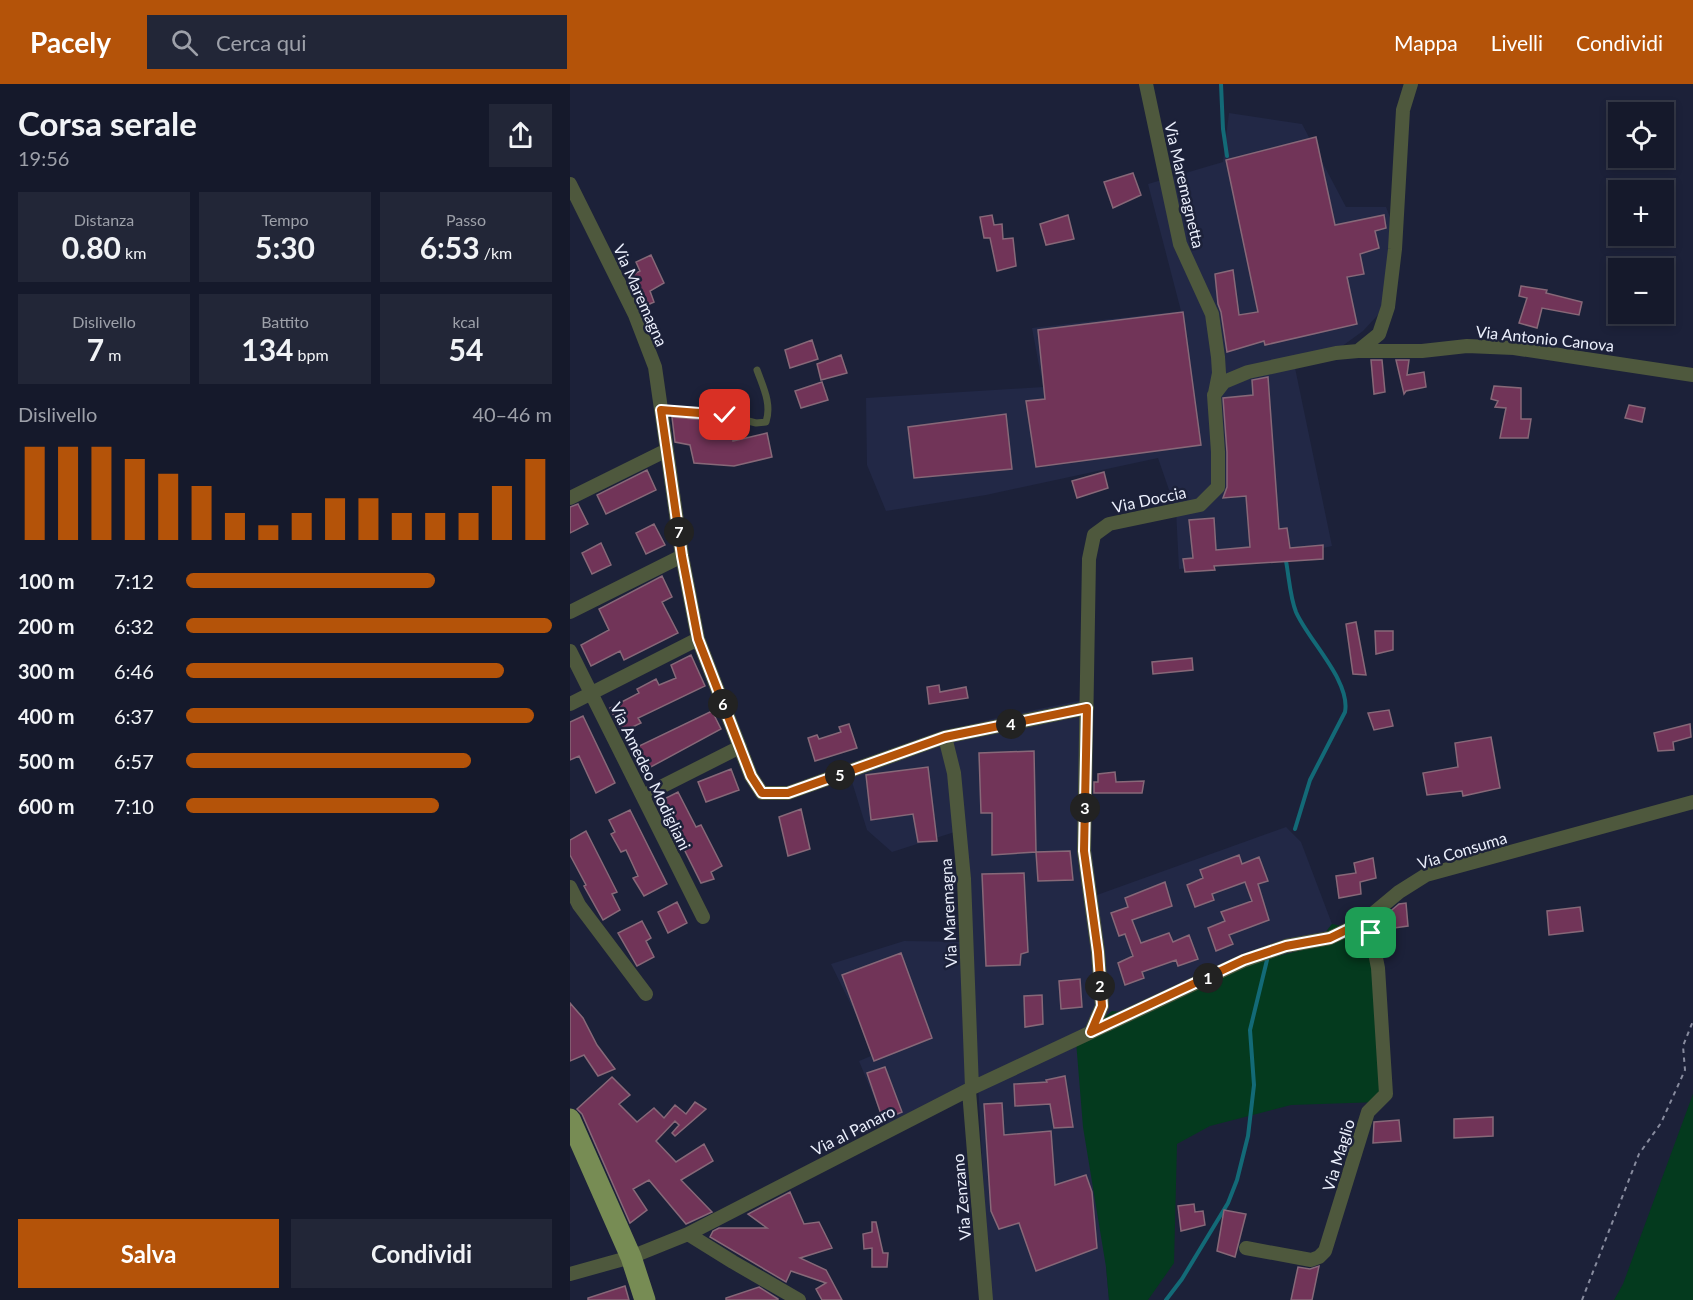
<!DOCTYPE html>
<html lang="it">
<head>
<meta charset="utf-8">
<style>
  :root { --surface:#15192b; --page:#222637; --text:#f1f3f6; --muted:#9da0a9; --line:#343847; --accent:#b45309 }
  body { margin:0; font-family:Lato,sans-serif; background:var(--page); color:var(--text); height:100vh; display:flex; flex-direction:column; font-size:22px; white-space:nowrap }
  * { box-sizing:border-box; margin:0 }
  p { font-size:20px; color:var(--muted) }
  .icon { flex:none; width:33px; height:33px; fill:none; stroke:currentColor; stroke-width:2; stroke-linecap:round; stroke-linejoin:round }
  .map { position:relative; flex:1; overflow:hidden }
  .side { display:flex; flex-direction:column; background:var(--surface); width:570px }
  .side>* { flex:none }
  .controls { position:absolute; left:1038px; top:18px; display:grid; gap:12px }
  .controls a { display:grid; place-items:center; width:66px; height:66px; border-radius:0px; background:var(--surface); box-shadow:0 3px 9px #0003,0 0 0 2px var(--line); font-size:30px }
  .pin { position:absolute; display:grid; place-items:center; width:51px; height:51px; color:#fff; margin:-26px; border-radius:12px; box-shadow:0 3px 9px #0006 }
  .km { position:absolute; width:30px; height:30px; margin:-15px; border-radius:50%; background:#222; color:#fff; font-size:16px; line-height:30px; text-align:center }
  .round { display:grid; place-items:center; flex:none; width:63px; height:63px; border-radius:0px; background:var(--page) }
  .summary { display:flex; align-items:center; justify-content:space-between; height:102px; padding:0 18px }
  h1 { font-size:33px; font-weight:700; line-height:45px }
  .figures { display:grid; grid-template-columns:repeat(3,1fr); gap:9px; height:102px; padding:6px 18px }
  .figures div { display:grid; align-content:center; border-radius:0px; background:var(--page); text-align:center }
  .figures b { font-size:30px; font-weight:700 }
  .figures small { font-size:16px; font-weight:400 }
  .figures p { font-size:16px }
  .chart { height:168px; padding:12px 18px }
  .chart p { display:flex; justify-content:space-between }
  .chart svg { width:100%; height:108px; margin-top:6px; stroke:var(--accent); stroke-width:6 }
  .action { display:flex; gap:12px; margin-top:auto; padding:12px 18px }
  .action a { flex:1; height:69px; border-radius:0px; background:var(--accent); color:#fff; font-size:24px; font-weight:700; line-height:69px; text-align:center }
  .action a+a { background:var(--page); color:var(--text) }
  ul { padding:0 18px; list-style:none; font-size:20px }
  li { display:grid; grid-template-columns:96px 72px 1fr; align-items:center; height:45px }
  li i { height:15px; border-radius:8px; background:var(--accent) }
  header { display:flex; align-items:center; gap:36px; box-sizing:border-box; height:84px; padding:0 30px; background:var(--accent); color:#fff }
  header strong { font-size:28px }
  nav { display:flex; gap:33px; margin-inline-start:auto; font-size:21px }
  .search { width:420px; height:54px; background:var(--page); display:flex; align-items:center; gap:15px; box-sizing:border-box; padding:0 21px; border-radius:0px; color:var(--muted); font-size:22px }
  main { display:flex; flex:1; min-height:0 }
  .map>svg:first-child { display:block }
  .built { fill:#222846 }
  .green { fill:#043a1e }
  .lines { fill:none; stroke-linecap:round; stroke-linejoin:round }
  .stream { stroke:#136a77; stroke-width:4 }
  .building { fill:#713458; stroke:#876878; stroke-width:1.5 }
  .path { stroke:#878b9e; stroke-width:2; stroke-dasharray:4.5 4.5; stroke-linecap:butt }
  .lane { stroke:#4e583d; stroke-width:7 }
  .street { stroke:#4e583d; stroke-width:14 }
  .primary { stroke:#778c54; stroke-width:21 }
  .route-casing { stroke:#fff; stroke-width:12 }
  .route { stroke:#b45309; stroke-width:8 }
  .labels { text-anchor:middle; dominant-baseline:central; stroke-width:5; stroke-linejoin:round; paint-order:stroke }
  .street-label { font-size:16px; fill:#ebeffc; stroke:#1c2139 }
</style>
</head>
<body>
<header>
<strong>Pacely</strong>
<div class="search"><svg class="icon" aria-label="search" viewBox="0 0 24 24"><circle cx="10" cy="10" r="6"/><path d="M15 15l6 6"/></svg>Cerca qui</div>
<nav><a>Mappa</a><a>Livelli</a><a>Condividi</a></nav>
</header>
<main>
<section class="side">
<div class="summary"><div><h1>Corsa serale</h1><p>19:56</p></div><a class="round"><svg class="icon" aria-label="share" viewBox="0 0 24 24"><path d="M12 15V3M7 8l5-5 5 5M5 13v7h14v-7"/></svg></a></div>
<div class="figures">
<div><p>Distanza</p><b>0.80<small> km</small></b></div>
<div><p>Tempo</p><b>5:30</b></div>
<div><p>Passo</p><b>6:53<small> /km</small></b></div>
</div>
<div class="figures">
<div><p>Dislivello</p><b>7<small> m</small></b></div>
<div><p>Battito</p><b>134<small> bpm</small></b></div>
<div><p>kcal</p><b>54</b></div>
</div>
<div class="chart"><p><span>Dislivello</span>40–46 m</p>
<svg viewBox="0 0 160 44" preserveAspectRatio="none"><path d="M5 44V6M15 44V6M25 44V6M35 44V11M45 44V17M55 44V22M65 44V33M75 44V38M85 44V33M95 44V27M105 44V27M115 44V33M125 44V33M135 44V33M145 44V22M155 44V11"/></svg>
</div>
<ul>
<li><b>100 m</b>7:12<i style="width:68%"></i></li>
<li><b>200 m</b>6:32<i style="width:100%"></i></li>
<li><b>300 m</b>6:46<i style="width:87%"></i></li>
<li><b>400 m</b>6:37<i style="width:95%"></i></li>
<li><b>500 m</b>6:57<i style="width:78%"></i></li>
<li><b>600 m</b>7:10<i style="width:69%"></i></li>
</ul>
<div class="action"><a>Salva</a><a>Condividi</a></div>
</section>
<div class="map">
<svg width="1123" height="1216" viewBox="0 0 1123 1216">
  <rect width="100%" height="100%" fill="#1c2139"/>
  <!-- built -->
  <path class="built" d="M 659,29 L 732,40 L 776,123 L 816,123 L 824,144 L 819,219 L 793,247 L 764,268 L 724,279 L 762,462 L 692,478 L 609,485 L 606,426 L 588,374 L 416,411 L 316,427 L 297,381 L 296,314 L 473,303 L 462,244 L 611,227 L 578,100 L 653,78 Z
    M 517,615 L 514,724 L 521,757 L 527,811 L 716,743 L 731,758 L 762,840 L 744,863 L 651,887 L 536,1183 L 539,1216 L 420,1216 L 408,999 L 319,1050 L 289,977 L 301,972 L 292,943 L 261,880 L 334,857 L 399,858 L 394,745 L 322,768 L 297,746 L 278,685 L 375,647 L 426,634 Z"/>
  <!-- green -->
  <path class="green" d="M 762,840 L 791,846 L 816,921 L 810,1018 L 721,1021 L 640,1042 L 607,1060 L 604,1179 L 578,1216 L 539,1216 L 536,1183 L 513,1043 L 506,957 L 542,927 L 560,929 L 651,887 L 744,863 Z
    M 1123,1010 L 1123,1216 L 1044,1216 L 1053,1200 Z"/>
  <g class="lines">
    <!-- stream -->
    <path class="stream" d="M 651,0 L 653,45 L 657,72
      M 716,477 C 719,493 720,513 726,528 C 738,556 781,597 775,628 L 740,696 L 725,745
      M 596,1216 L 612,1195 L 658,1119 L 667,1096 L 678,1052 L 684,1001 L 680,946 L 697,876"/>
  </g>
  <!-- building -->
  <path class="building" d="M 746,53 L 765,141 L 814,131 L 816,144 L 805,147 L 809,164 L 790,170 L 794,190 L 777,193 L 787,240 L 695,261 L 694,257 L 657,268 L 651,228 L 648,220 L 645,190 L 663,186 L 669,231 L 688,228 L 656,76 Z
    M 563,89 L 571,111 L 543,124 L 534,98 Z
    M 422,131 L 424,141 L 432,140 L 433,155 L 443,154 L 446,182 L 427,187 L 420,154 L 414,154 L 410,133 Z
    M 498,131 L 504,155 L 476,161 L 470,140 Z
    M 81,171 L 94,199 L 80,207 L 84,218 L 73,223 L 59,192 L 70,187 L 66,178 Z
    M 951,202 L 977,206 L 976,209 L 1012,218 L 1009,231 L 972,224 L 967,244 L 949,239 L 957,214 L 949,212 Z
    M 613,228 L 631,361 L 466,383 L 456,317 L 475,315 L 468,246 Z
    M 242,256 L 248,275 L 220,284 L 215,266 Z
    M 271,271 L 277,289 L 251,296 L 247,280 Z
    M 801,276 L 812,276 L 815,308 L 804,310 Z
    M 826,276 L 839,276 L 837,291 L 854,288 L 856,303 L 836,307 L 834,310 Z
    M 698,293 L 709,445 L 717,444 L 720,464 L 753,461 L 753,475 L 644,482 L 645,486 L 615,488 L 613,475 L 623,474 L 619,436 L 644,434 L 646,466 L 680,463 L 676,412 L 653,414 L 657,403 L 657,368 L 653,314 L 683,311 L 682,296 Z
    M 252,298 L 258,316 L 231,324 L 225,307 Z
    M 924,302 L 951,304 L 951,335 L 961,335 L 958,354 L 930,354 L 936,324 L 925,323 L 928,317 L 921,315 Z
    M 1059,321 L 1075,324 L 1072,338 L 1055,334 Z
    M 436,330 L 442,385 L 344,394 L 338,343 Z
    M 102,333 L 160,338 L 163,357 L 197,349 L 202,373 L 164,382 L 124,379 L 120,361 L 105,358 Z
    M 77,386 L 86,406 L 36,430 L 27,411 Z
    M 534,388 L 538,404 L 507,414 L 502,397 Z
    M 8,420 L 18,440 L 0,449 L 0,423 Z
    M 84,440 L 95,461 L 76,470 L 66,449 Z
    M 31,459 L 41,481 L 22,490 L 12,469 Z
    M 92,492 L 102,513 L 92,518 L 108,549 L 54,576 L 50,567 L 21,582 L 11,561 L 39,546 L 29,525 Z
    M 786,538 L 796,591 L 783,590 L 776,540 Z
    M 805,547 L 823,547 L 823,566 L 806,570 Z
    M 121,571 L 135,602 L 68,634 L 71,639 L 52,648 L 40,624 L 69,609 L 67,605 L 86,595 L 89,601 L 106,594 L 101,581 Z
    M 622,574 L 623,586 L 583,590 L 582,578 Z
    M 369,601 L 370,608 L 396,603 L 398,614 L 359,620 L 357,603 Z
    M 819,626 L 823,642 L 804,646 L 798,629 Z
    M 142,627 L 151,645 L 77,685 L 67,663 Z
    M 13,632 L 45,699 L 26,709 L 9,672 L 0,676 L 0,638 Z
    M 279,640 L 287,664 L 245,677 L 238,654 L 247,651 L 249,655 L 271,648 L 269,643 Z
    M 1120,640 L 1121,653 L 1103,658 L 1104,666 L 1088,667 L 1084,649 Z
    M 921,653 L 930,704 L 893,712 L 892,707 L 857,711 L 853,689 L 888,683 L 885,659 Z
    M 464,667 L 466,768 L 422,771 L 422,729 L 411,729 L 409,669 Z
    M 358,683 L 367,757 L 348,758 L 343,730 L 301,736 L 296,691 Z
    M 161,685 L 169,706 L 136,718 L 128,698 Z
    M 545,688 L 546,698 L 574,697 L 572,709 L 524,709 L 524,698 L 528,698 L 528,690 Z
    M 108,708 L 126,743 L 131,741 L 152,782 L 141,788 L 144,795 L 131,799 L 90,717 Z
    M 231,725 L 240,765 L 218,772 L 209,733 Z
    M 60,726 L 97,800 L 74,812 L 63,794 L 68,792 L 56,766 L 51,768 L 41,750 L 45,748 L 39,736 Z
    M 16,747 L 47,808 L 42,810 L 50,826 L 33,836 L 14,802 L 16,801 L 0,771 L 0,756 Z
    M 500,767 L 503,796 L 468,797 L 466,768 Z
    M 669,771 L 672,780 L 689,773 L 698,797 L 688,800 L 699,836 L 659,851 L 663,860 L 646,867 L 638,844 L 655,837 L 651,828 L 682,817 L 675,798 L 642,810 L 644,816 L 625,823 L 617,801 L 633,794 L 630,786 Z
    M 803,774 L 806,794 L 790,798 L 791,810 L 769,814 L 766,792 L 786,789 L 784,779 Z
    M 454,789 L 458,868 L 451,870 L 450,881 L 416,882 L 412,790 Z
    M 595,798 L 602,822 L 562,836 L 571,859 L 599,849 L 603,858 L 619,851 L 628,875 L 608,882 L 606,876 L 572,888 L 574,894 L 555,901 L 548,879 L 563,872 L 555,850 L 549,852 L 541,829 L 558,823 L 555,814 Z
    M 107,818 L 117,839 L 98,849 L 88,828 Z
    M 836,819 L 838,842 L 817,845 L 817,830 L 829,820 Z
    M 1010,823 L 1013,847 L 979,851 L 977,827 Z
    M 72,837 L 81,854 L 76,857 L 84,873 L 67,882 L 48,849 Z
    M 331,869 L 362,954 L 304,977 L 272,891 Z
    M 510,895 L 512,923 L 491,925 L 489,897 Z
    M 472,911 L 473,940 L 455,943 L 454,912 Z
    M 0,919 L 13,934 L 27,961 L 45,985 L 28,992 L 14,971 L 0,977 Z
    M 315,983 L 332,1028 L 313,1036 L 297,989 Z
    M 495,992 L 503,1043 L 484,1044 L 480,1020 L 445,1022 L 444,1000 L 477,998 L 476,996 Z
    M 42,993 L 60,1011 L 49,1020 L 67,1038 L 84,1024 L 94,1034 L 105,1021 L 116,1030 L 125,1018 L 136,1025 L 105,1052 L 102,1049 L 109,1041 L 105,1037 L 86,1057 L 106,1078 L 134,1060 L 143,1077 L 111,1096 L 142,1128 L 116,1140 L 79,1096 L 63,1105 L 77,1126 L 60,1139 L 12,1030 L 7,1025 Z
    M 432,1019 L 434,1051 L 481,1047 L 485,1101 L 516,1091 L 522,1108 L 527,1164 L 466,1187 L 449,1139 L 429,1145 L 421,1127 L 414,1020 Z
    M 923,1033 L 923,1052 L 884,1054 L 884,1035 Z
    M 829,1036 L 831,1057 L 803,1059 L 804,1038 Z
    M 220,1108 L 234,1140 L 249,1138 L 262,1164 L 230,1174 L 256,1186 L 272,1216 L 252,1216 L 246,1205 L 256,1199 L 221,1187 L 216,1198 L 140,1153 L 143,1147 L 149,1144 L 197,1144 L 178,1130 Z
    M 624,1120 L 625,1128 L 633,1127 L 635,1141 L 611,1147 L 608,1122 Z
    M 654,1126 L 676,1130 L 665,1173 L 647,1167 Z
    M 302,1138 L 306,1138 L 313,1169 L 318,1169 L 317,1183 L 302,1183 L 302,1164 L 294,1165 L 293,1150 L 302,1148 Z
    M 749,1182 L 742,1216 L 721,1216 L 728,1183 L 740,1185 Z
    M 55,1202 L 59,1216 L 18,1216 L 18,1214 Z
    M 189,1203 L 208,1215 L 208,1216 L 156,1216 L 156,1214 Z"/>
  <g class="lines">
    <!-- path -->
    <path class="path" d="M 1012,1216 L 1069,1070 L 1091,1039 L 1115,986 L 1113,962 L 1123,937"/>
    <!-- lane -->
    <path class="lane" d="M 91,326 L 155,331 L 186,339 L 196,338 C 202,320 193,303 187,286"/>
    <!-- street -->
    <path class="street" d="M 576,0 L 610,160 L 642,230 L 648,273 L 649,289 L 645,309
      M 0,100 L 65,231 L 85,283 L 112,472 L 128,555 L 181,692 L 192,709 L 218,709 L 375,653 L 517,624
      M 788,267 L 852,267 L 897,262 L 944,264 L 1123,291
      M 0,414 L 97,366
      M 0,528 L 112,472
      M 0,567 L 133,833
      M 0,620 L 128,555
      M 375,653 L 384,689 L 394,795 L 402,1004
      M 73,712 L 170,663
      M 0,803 L 9,821 L 76,910
      M 521,948 L 532,922 L 528,868 L 514,767 L 519,475 L 524,451 L 539,440 L 630,421 L 648,403 L 648,368 L 644,311 L 654,298 L 678,288 L 766,269 L 788,267 L 809,250 L 818,223 L 825,165 L 833,26 L 841,0
      M 399,1007 L 416,1216
      M 118,1150 L 163,1178 L 229,1216
      M 676,1164 L 741,1176 L 749,1173 L 755,1167 L 798,1028 L 816,1010 L 808,884 L 801,849 L 793,838
      M 0,1190 L 61,1173 L 118,1150 L 402,1004 L 673,877 L 716,862 L 760,854 L 793,838 L 829,808 L 856,791 L 1123,718"/>
    <!-- primary -->
    <path class="primary" d="M 0,1035 L 61,1173 L 75,1216"/>
  </g>
  <g class="lines">
    <defs>
      <path id="route" d="M 155,331 L 91,326 L 112,472 L 128,555 L 181,692 L 192,709 L 218,709 L 375,653 L 517,624 L 514,767 L 528,868 L 532,922 L 521,948 L 674,876 L 716,862 L 760,854 L 793,838 L 801,849"/>
    </defs>
    <!-- route casing -->
    <use href="#route" class="route-casing"/>
    <!-- route -->
    <use href="#route" class="route"/>
  </g>
  <g class="labels">
    <!-- street labels -->
    <g class="street-label">
      <text transform="translate(615 101) rotate(77)">Via Maremagnetta</text>
      <text transform="translate(71 211) rotate(66)">Via Maremagna</text>
      <text transform="translate(975 254) rotate(6)">Via Antonio Canova</text>
      <text transform="translate(579 415) rotate(-12)">Via Doccia</text>
      <text transform="translate(81 692) rotate(64)">Via Amedeo Modigliani</text>
      <text transform="translate(892 766) rotate(-17)">Via Consuma</text>
      <text transform="translate(378 829) rotate(-93)">Via Maremagna</text>
      <text transform="translate(283 1046) rotate(-27)">Via al Panaro</text>
      <text transform="translate(768 1071) rotate(-73)">Via Maglio</text>
      <text transform="translate(391 1113) rotate(-95)">Via Zenzano</text>
    </g>
  </g>
</svg>
<div class="controls">
<a><svg class="icon" aria-label="locate" viewBox="0 0 24 24"><circle cx="12" cy="12" r="6"/><path d="M12 2v4M12 18v4M2 12h4M18 12h4"/></svg></a>
<a>+</a>
<a>−</a>
</div>
<div class="pin" style="left:801px;top:849px;background:#1e9e55"><svg class="icon" aria-label="arrive" viewBox="0 0 24 24"><path d="M6 21V4h12l-3 4 3 4H6"/></svg></div>
<div class="pin" style="left:155px;top:331px;background:#d93025"><svg class="icon" aria-label="check" viewBox="0 0 24 24"><path d="M5 12l5 5 9-10"/></svg></div>
<b class="km" style="left:638px;top:894px">1</b>
<b class="km" style="left:530px;top:902px">2</b>
<b class="km" style="left:515px;top:724px">3</b>
<b class="km" style="left:441px;top:640px">4</b>
<b class="km" style="left:270px;top:691px">5</b>
<b class="km" style="left:153px;top:620px">6</b>
<b class="km" style="left:109px;top:448px">7</b>
</div>
</main>
</body>
</html>
